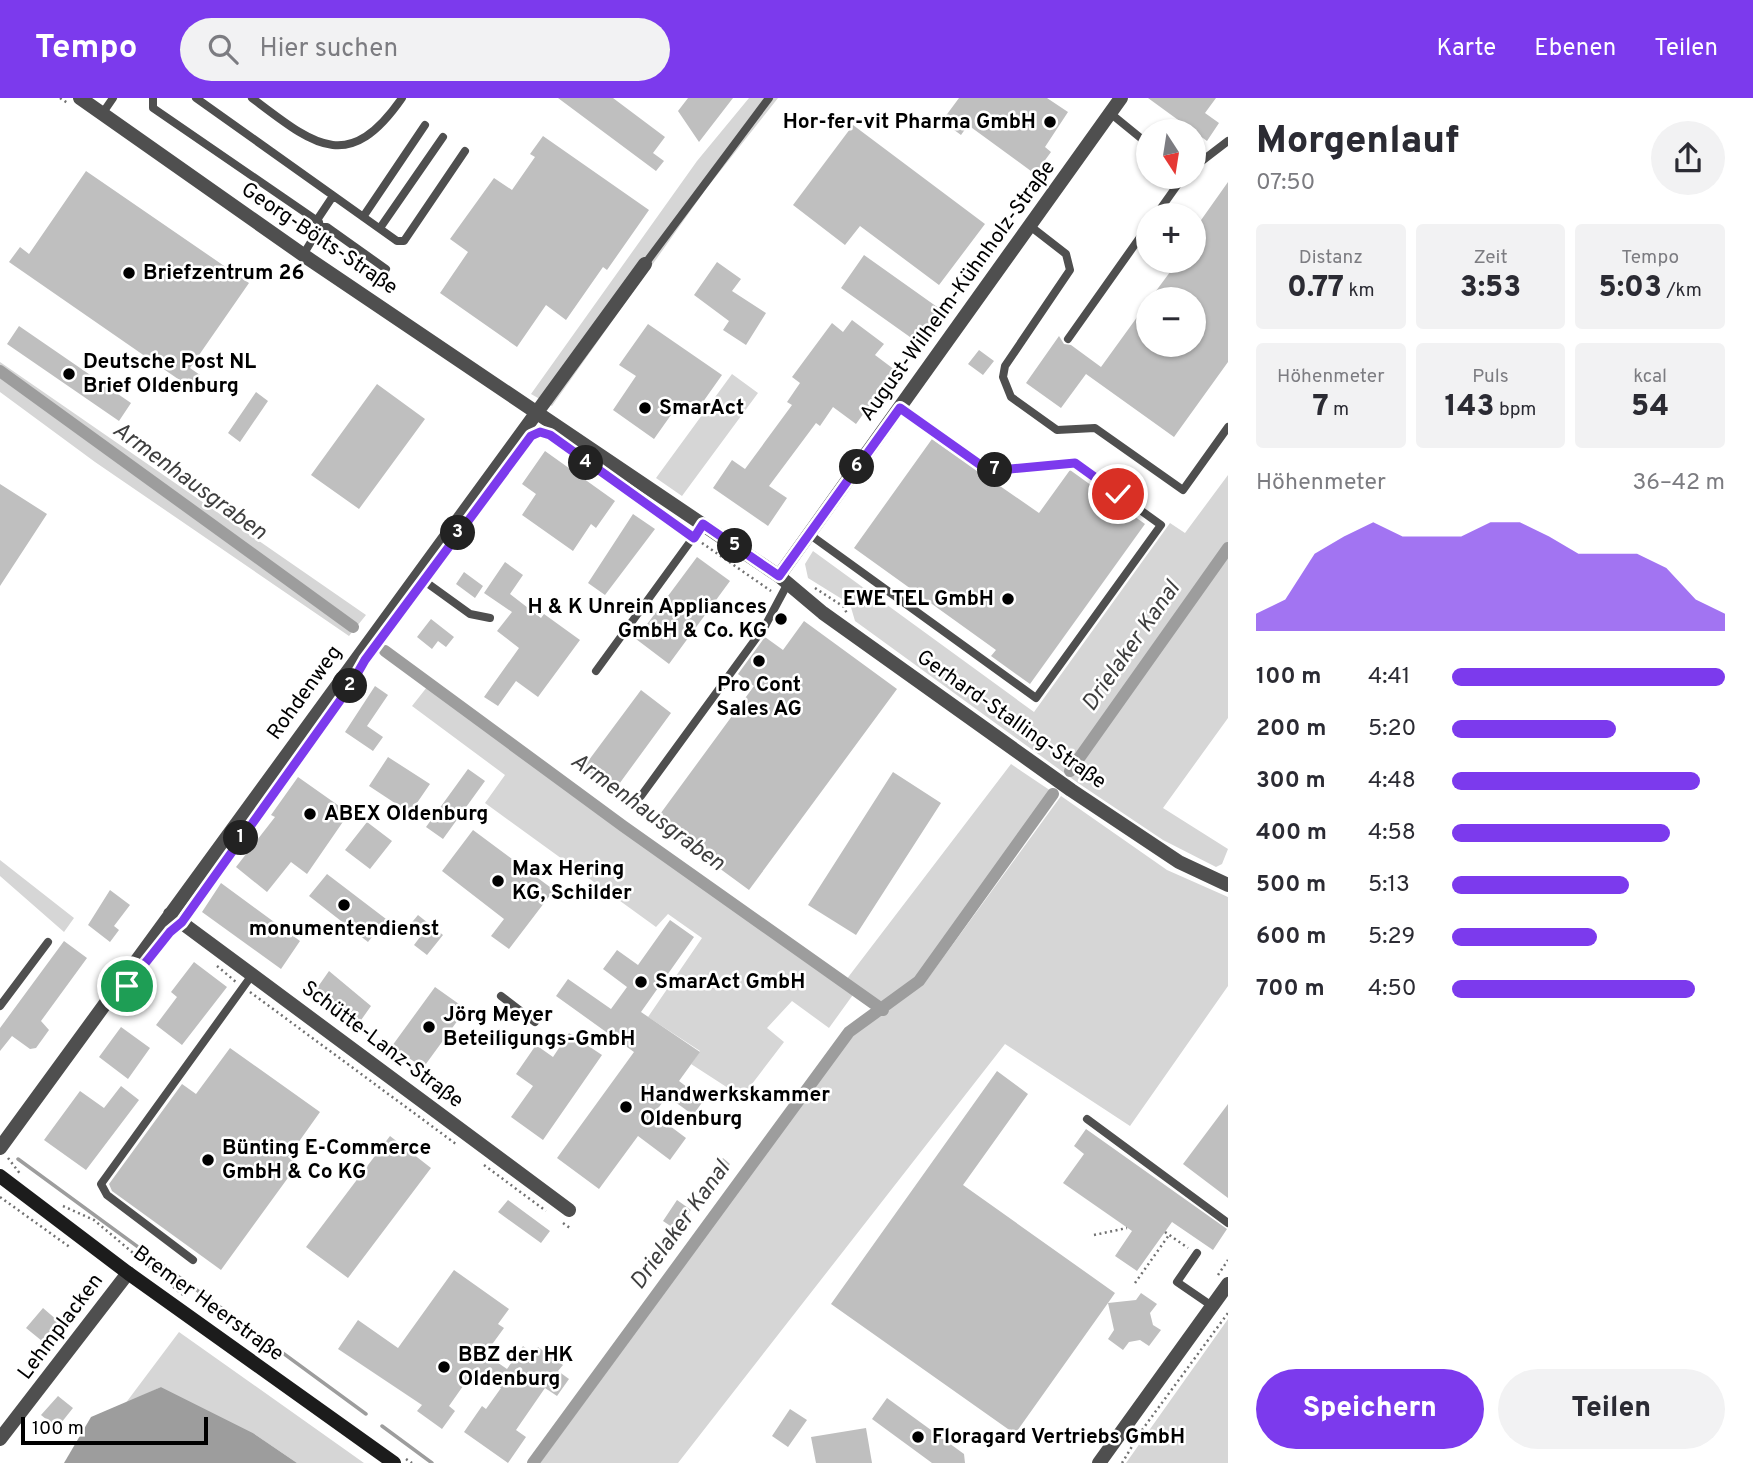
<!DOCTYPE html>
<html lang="de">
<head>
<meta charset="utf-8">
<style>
  :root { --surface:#fff; --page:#f2f2f3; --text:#2b2b33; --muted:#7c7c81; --accent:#7c3aed }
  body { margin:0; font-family:Overpass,sans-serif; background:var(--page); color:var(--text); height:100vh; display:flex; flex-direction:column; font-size:26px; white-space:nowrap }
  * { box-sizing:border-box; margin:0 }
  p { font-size:23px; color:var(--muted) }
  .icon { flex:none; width:38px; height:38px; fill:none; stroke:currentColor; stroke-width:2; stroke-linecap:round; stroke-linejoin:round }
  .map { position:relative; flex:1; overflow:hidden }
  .panel { display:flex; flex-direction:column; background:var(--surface); width:525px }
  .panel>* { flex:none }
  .needle { width:46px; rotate:168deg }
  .tools { position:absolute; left:1136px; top:21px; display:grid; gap:14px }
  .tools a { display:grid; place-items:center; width:70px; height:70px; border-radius:50%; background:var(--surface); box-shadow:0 2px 5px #0004; font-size:35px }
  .scale { position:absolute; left:21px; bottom:18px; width:187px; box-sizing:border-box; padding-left:7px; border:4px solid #000; border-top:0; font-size:19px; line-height:24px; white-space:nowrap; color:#000; -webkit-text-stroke:5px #fff; paint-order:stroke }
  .pin { position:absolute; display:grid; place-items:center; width:60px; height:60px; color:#fff; margin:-30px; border:4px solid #fff; border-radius:50%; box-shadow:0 2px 7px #0007 }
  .km { position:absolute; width:35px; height:35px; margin:-18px; border-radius:50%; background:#222; color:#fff; font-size:19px; line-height:35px; text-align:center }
  .round { display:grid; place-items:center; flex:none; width:74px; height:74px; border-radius:37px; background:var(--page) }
  .head { display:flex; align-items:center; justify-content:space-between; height:119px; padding:0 28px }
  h1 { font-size:38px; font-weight:800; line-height:52px }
  .stats { display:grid; grid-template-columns:repeat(3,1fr); gap:10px; height:119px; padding:7px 28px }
  .stats div { display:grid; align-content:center; border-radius:7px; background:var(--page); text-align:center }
  .stats b { font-size:30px; font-weight:800 }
  .stats small { font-size:19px; font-weight:400 }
  .stats p { font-size:19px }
  .chart { height:196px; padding:14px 28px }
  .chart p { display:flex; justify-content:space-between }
  .chart svg { width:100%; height:126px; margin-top:7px; fill:var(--accent); opacity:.7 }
  .cta { display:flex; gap:14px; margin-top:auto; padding:14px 28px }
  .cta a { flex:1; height:80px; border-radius:42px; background:var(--accent); color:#fff; font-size:28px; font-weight:800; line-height:80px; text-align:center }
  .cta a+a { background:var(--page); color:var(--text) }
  ul { padding:0 28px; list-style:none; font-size:23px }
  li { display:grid; grid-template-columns:112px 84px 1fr; align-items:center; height:52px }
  li i { height:18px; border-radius:9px; background:var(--accent) }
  header { display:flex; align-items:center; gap:42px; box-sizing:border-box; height:98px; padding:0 35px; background:var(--accent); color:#fff }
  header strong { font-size:33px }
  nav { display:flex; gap:38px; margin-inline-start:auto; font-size:24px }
  .search { width:490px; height:63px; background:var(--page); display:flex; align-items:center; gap:18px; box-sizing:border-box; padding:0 24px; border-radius:38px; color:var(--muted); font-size:26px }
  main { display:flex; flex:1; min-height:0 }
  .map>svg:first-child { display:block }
  .green { fill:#d6d6d6 }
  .water { fill:#9d9d9d }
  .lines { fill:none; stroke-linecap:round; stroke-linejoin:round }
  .stream { stroke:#9d9d9d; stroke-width:3.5 }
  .canal { stroke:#9d9d9d; stroke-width:12 }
  .building { fill:#bfbfbf }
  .path { stroke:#717171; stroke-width:2.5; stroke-dasharray:2 3.5; stroke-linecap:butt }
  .lane { stroke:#4f4f4f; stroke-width:8 }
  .street { stroke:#4f4f4f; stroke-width:14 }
  .secondary { stroke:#1c1c1c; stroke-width:14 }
  .route-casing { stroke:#fff; stroke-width:14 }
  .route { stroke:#7c3aed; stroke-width:9 }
  .poi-dot { fill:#000; stroke:#fff; stroke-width:2.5 }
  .labels { text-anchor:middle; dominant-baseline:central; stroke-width:5; stroke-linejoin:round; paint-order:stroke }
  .poi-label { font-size:21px; font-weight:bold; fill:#000; stroke:#fff; text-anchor:start }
  .street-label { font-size:21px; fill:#000; stroke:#fff }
  .water-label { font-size:23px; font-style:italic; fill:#3e3e3e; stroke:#fff }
</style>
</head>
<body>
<header>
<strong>Tempo</strong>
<div class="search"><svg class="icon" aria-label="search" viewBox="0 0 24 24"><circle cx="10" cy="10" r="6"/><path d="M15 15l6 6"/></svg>Hier suchen</div>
<nav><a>Karte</a><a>Ebenen</a><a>Teilen</a></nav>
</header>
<main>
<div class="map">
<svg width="1228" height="1365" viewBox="0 0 1228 1365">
  <rect width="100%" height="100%" fill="#fff"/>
  <!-- green -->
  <path class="green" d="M 749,0 L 778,0 L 706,91 L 552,308 L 531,296 L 697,63 Z
    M 0,264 L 366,517 L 349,538 L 95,364 L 0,294 Z
    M 732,276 L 758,295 L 682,398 L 656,380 Z
    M 1228,377 L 1228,620 L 1163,710 L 1228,751 L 1222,766 L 1216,769 L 1163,742 L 1078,685 L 855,523 L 850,506 L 808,480 L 805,466 L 813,453 L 1034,614 L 1170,425 L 1185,435 Z
    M 427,589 L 621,731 L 855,894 L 829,930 L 792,903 L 767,930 L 784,944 L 742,999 L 691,966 L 700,953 L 648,919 L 702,840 L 668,816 L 656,829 L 485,705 L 505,677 L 412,608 Z
    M 1011,666 L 1051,693 L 916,880 L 882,907 L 846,882 Z
    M 1061,698 L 1167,772 L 1228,799 L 1228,888 L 1130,1028 L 1005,946 L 678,1365 L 540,1365 L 852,938 L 926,883 Z
    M 0,762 L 74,820 L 64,834 L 0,778 Z
    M 1228,1221 L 1228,1365 L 1126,1365 Z
    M 179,1234 L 364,1365 L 297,1365 L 253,1335 L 161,1289 L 125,1306 Z"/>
  <!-- water -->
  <path class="water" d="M 161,1289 L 253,1335 L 297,1365 L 64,1365 L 91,1319 Z"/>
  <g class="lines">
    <!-- stream -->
    <path class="stream" d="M 18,1061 L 366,1316
      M 382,1328 L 432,1365"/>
    <!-- canal -->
    <path class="canal" d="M 0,273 L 353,529
      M 385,553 L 623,728 L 883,912
      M 1070,673 L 1228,450
      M 533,1365 L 849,934 L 919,883 L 1053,696"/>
  </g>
  <!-- building -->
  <path class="building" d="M 558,0 L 613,0 L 665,39 L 653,55 L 664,63 L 656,73 Z
    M 688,0 L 733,0 L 699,44 L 678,13 Z
    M 959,0 L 1047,0 L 1068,14 L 1045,49 L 1051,54 L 1035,76 L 968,27 L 961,37 L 942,23 Z
    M 1148,0 L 1216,0 L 1205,15 L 1219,25 L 1207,43 Z
    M 853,27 L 985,126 L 939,187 L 860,128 L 845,147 L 793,107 Z
    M 543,38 L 649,112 L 607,172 L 603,169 L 566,222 L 546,207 L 517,249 L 440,195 L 468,154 L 450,141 L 494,80 L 512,92 L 535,59 L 530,56 Z
    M 86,73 L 249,185 L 190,270 L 200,277 L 191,290 L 9,164 L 20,149 L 29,156 Z
    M 1228,84 L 1228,264 L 1174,339 L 1086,276 L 1061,310 L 1026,285 L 1059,238 L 1064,246 L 1071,247 L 1101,269 L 1148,204 L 1148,247 L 1194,247 L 1194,201 L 1150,201 L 1173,170 L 1163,163 L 1194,163 L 1194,132 Z
    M 864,157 L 940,211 L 917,244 L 841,190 Z
    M 717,164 L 741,181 L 732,193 L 766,215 L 746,247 L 723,232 L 729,223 L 694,197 Z
    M 852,222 L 884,246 L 875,257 L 895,272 L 856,326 L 833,309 L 820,328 L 816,325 L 769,388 L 787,400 L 768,428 L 713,390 L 732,362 L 745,371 L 792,307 L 787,304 L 800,285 L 792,279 L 832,225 L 843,234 Z
    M 648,226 L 722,277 L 693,318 L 678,307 L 654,341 L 613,312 L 636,278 L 619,267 Z
    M 19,228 L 131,305 L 119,323 L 7,246 Z
    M 979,252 L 994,263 L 983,277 L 968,266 Z
    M 377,286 L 425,321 L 359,411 L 311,377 Z
    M 256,294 L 268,303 L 240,344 L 228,335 Z
    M 932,341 L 1039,415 L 1070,372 L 1145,426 L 1030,586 L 991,558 L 996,552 L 854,450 Z
    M 545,353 L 615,403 L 596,430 L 591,426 L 573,453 L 522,417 L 536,396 L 522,386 Z
    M 0,386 L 47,416 L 0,488 Z
    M 633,416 L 655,431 L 605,497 L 588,485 Z
    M 697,459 L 730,483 L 669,566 L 636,541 Z
    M 505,464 L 523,477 L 510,496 L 541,520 L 544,516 L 580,542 L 538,599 L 516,583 L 498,608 L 484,599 L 519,550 L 497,533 L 512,514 L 484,495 Z
    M 464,474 L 483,488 L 475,500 L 456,486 Z
    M 431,521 L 454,539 L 446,549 L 438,543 L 432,551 L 417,539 Z
    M 804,523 L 897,591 L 749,792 L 655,723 L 754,588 L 738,576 L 765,539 L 783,552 Z
    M 375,588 L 388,597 L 367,628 L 383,639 L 373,653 L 345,634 Z
    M 641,592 L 671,615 L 614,693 L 583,670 Z
    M 388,659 L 430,686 L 410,715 L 369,688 Z
    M 468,671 L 485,683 L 443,741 L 426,729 Z
    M 893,674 L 941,705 L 856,837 L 808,807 Z
    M 298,679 L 349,715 L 307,776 L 291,764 L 267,794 L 236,769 L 275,719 L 271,717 Z
    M 367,724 L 392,743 L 370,771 L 345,752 Z
    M 473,732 L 554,792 L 509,851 L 491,838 L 504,821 L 442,773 Z
    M 327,776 L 386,821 L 368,844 L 309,798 Z
    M 221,785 L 300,843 L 281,871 L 202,814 Z
    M 110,792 L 130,807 L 114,828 L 119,832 L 110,844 L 88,827 Z
    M 418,817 L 443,837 L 427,857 L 414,847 L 420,839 L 408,829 Z
    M 670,822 L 694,839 L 641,914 L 700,954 L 679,983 L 704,1002 L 693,1017 L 667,998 L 654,1016 L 686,1040 L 670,1062 L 638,1038 L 599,1091 L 557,1060 L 634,954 L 556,898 L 568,881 L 611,911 L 627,889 L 603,871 L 617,852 L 638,867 Z
    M 64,843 L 87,860 L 41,923 L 49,932 L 36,950 L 30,951 L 12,938 L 0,953 L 0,930 Z
    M 194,864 L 227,889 L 182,947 L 156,927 L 177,899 L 171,894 Z
    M 329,873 L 371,908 L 359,925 L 315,893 Z
    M 435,889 L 466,911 L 423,970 L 392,948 Z
    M 121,929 L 150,950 L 128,981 L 99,959 Z
    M 569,935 L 602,957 L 543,1042 L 511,1019 L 533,988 L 516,976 L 536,947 L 553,959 Z
    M 230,950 L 320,1014 L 288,1059 L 298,1066 L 221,1172 L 112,1093 L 109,1086 L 182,986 L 196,996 Z
    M 997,973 L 1028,996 L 963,1087 L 1115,1195 L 1108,1205 L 1136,1202 L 1141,1195 L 1157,1206 L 1150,1215 L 1153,1227 L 1161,1232 L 1149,1248 L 1140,1242 L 1129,1244 L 1123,1252 L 1108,1241 L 1114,1232 L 1108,1205 L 1015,1336 L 831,1206 Z
    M 121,988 L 139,1002 L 86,1072 L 44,1042 L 80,993 L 104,1010 Z
    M 1228,1006 L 1228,1100 L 1183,1066 Z
    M 1086,1031 L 1227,1131 L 1213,1152 L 1172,1124 L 1137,1173 L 1115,1158 L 1132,1133 L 1063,1085 L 1084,1056 L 1074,1048 Z
    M 390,1038 L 431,1070 L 348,1180 L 306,1149 Z
    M 723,1060 L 730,1066 L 712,1092 L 704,1087 Z
    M 508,1102 L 550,1133 L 541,1145 L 498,1114 Z
    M 677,1102 L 691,1112 L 678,1133 L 663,1123 Z
    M 454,1172 L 509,1211 L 498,1226 L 504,1230 L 485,1256 L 507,1271 L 523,1248 L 533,1256 L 538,1249 L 563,1267 L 558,1273 L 569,1281 L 557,1298 L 545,1290 L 516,1332 L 526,1339 L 508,1365 L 464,1334 L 482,1308 L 486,1311 L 501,1290 L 475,1271 L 449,1308 L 455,1313 L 442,1331 L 417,1313 L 422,1307 L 338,1251 L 358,1222 L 398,1250 Z
    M 43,1210 L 58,1223 L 42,1243 L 26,1230 Z
    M 58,1298 L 73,1310 L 57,1330 L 41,1317 Z
    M 887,1300 L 964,1356 L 965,1365 L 932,1365 L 872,1321 Z
    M 790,1311 L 807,1322 L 788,1349 L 772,1338 Z
    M 866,1330 L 872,1365 L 816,1365 L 811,1339 Z"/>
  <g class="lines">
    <!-- path -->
    <path class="path" d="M 60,0 L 69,6
      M 592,370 L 685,433
      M 702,445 L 771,493
      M 815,490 L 844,509 L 847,516
      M 217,868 L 236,884
      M 250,894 L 456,1046
      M 8,1060 L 21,1077
      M 484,1067 L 546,1113
      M 0,1099 L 71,1150
      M 63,1108 L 94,1122 L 183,1197
      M 563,1125 L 570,1130
      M 1165,1134 L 1188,1150
      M 1094,1137 L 1127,1130
      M 1218,1177 L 1228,1162
      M 1135,1185 L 1169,1137
      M 406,1361 L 412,1365
      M 1122,1365 L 1142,1332 L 1228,1215"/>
    <!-- lane -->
    <path class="lane" d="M 153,0 L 153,10 L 319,124 L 320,129 L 303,157
      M 196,0 L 397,143 L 404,143 L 465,53
      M 252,0 C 313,46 348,78 402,0
      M 1110,15 L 1148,46
      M 102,16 L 113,0
      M 1194,69 L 1228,43
      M 1156,117 L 1183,79
      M 363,119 L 425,27
      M 317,122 L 333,98
      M 1030,128 L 1066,156 L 1070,172 L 1005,268 L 1003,279 L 1011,299 L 1057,332 L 1095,330 L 1183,392 L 1228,329
      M 320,129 L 327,129 L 386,171
      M 380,130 L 443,39
      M 645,166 L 769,0
      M 1068,241 L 1148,128
      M 809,436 L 1036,600 L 1161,427 L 1075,365 L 989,373 L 900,310
      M 416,477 L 470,516 L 490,520
      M 596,573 L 703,426
      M 641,698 L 765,528 L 788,485
      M 501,898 L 535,924
      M 0,908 L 48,844
      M 1087,1021 L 1228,1125
      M 1197,1155 L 1177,1184 L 1212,1208
      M 193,1162 L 107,1097 L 101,1086 L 252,877"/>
    <!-- street -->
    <path class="street" d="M 80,0 L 309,161 L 779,478 L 823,515 L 1071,692 L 1179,764 L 1228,787
      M 779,478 L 1121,0
      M 170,816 L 569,1112
      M 0,1050 L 645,166
      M 0,1341 L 128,1175
      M 1099,1365 L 1228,1186"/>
    <!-- secondary -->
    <path class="secondary" d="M 0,1078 L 128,1175 L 394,1365"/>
  </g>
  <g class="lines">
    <defs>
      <path id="route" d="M 127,888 L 170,834 L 182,824 L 349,590 L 365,562 L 531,338 L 540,334 L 550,337 L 694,440 L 703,426 L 779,478 L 900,310 L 989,373 L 1075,365 L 1118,396"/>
    </defs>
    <!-- route casing -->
    <use href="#route" class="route-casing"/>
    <!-- route -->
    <use href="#route" class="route"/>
  </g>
  <!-- markers -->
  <g class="poi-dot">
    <circle cx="1050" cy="24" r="7"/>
    <circle cx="129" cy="175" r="7"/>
    <circle cx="69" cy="276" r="7"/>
    <circle cx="645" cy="310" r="7"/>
    <circle cx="1008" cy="501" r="7"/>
    <circle cx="781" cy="521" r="7"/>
    <circle cx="759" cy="563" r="7"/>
    <circle cx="310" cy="716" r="7"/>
    <circle cx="498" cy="783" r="7"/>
    <circle cx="344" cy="807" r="7"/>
    <circle cx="641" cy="884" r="7"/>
    <circle cx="429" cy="929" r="7"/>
    <circle cx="626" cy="1009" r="7"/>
    <circle cx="208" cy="1062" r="7"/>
    <circle cx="444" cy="1269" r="7"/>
    <circle cx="918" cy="1339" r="7"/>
  </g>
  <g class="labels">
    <!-- poi labels -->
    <g class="poi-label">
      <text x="1036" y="24" text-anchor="end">Hor-fer-vit Pharma GmbH</text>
      <text x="143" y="175">Briefzentrum 26</text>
      <text x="83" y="264">Deutsche Post NL<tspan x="83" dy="24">Brief Oldenburg</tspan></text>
      <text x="659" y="310">SmarAct</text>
      <text x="994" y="501" text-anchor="end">EWE TEL GmbH</text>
      <text x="767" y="509" text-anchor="end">H &amp; K Unrein Appliances<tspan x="767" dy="24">GmbH &amp; Co. KG</tspan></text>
      <text x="759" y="587" text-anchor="middle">Pro Cont<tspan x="759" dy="24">Sales AG</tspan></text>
      <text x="324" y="716">ABEX Oldenburg</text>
      <text x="512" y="771">Max Hering<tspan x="512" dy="24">KG, Schilder</tspan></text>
      <text x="344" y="831" text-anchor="middle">monumentendienst</text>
      <text x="655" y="884">SmarAct GmbH</text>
      <text x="443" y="917">Jörg Meyer<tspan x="443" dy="24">Beteiligungs-GmbH</tspan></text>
      <text x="640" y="997">Handwerkskammer<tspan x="640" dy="24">Oldenburg</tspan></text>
      <text x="222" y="1050">Bünting E-Commerce<tspan x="222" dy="24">GmbH &amp; Co KG</tspan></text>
      <text x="458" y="1257">BBZ der HK<tspan x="458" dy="24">Oldenburg</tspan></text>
      <text x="932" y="1339">Floragard Vertriebs GmbH</text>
    </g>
    <!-- street labels -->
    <g class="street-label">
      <text transform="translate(319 141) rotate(34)">Georg-Bölts-Straße</text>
      <text transform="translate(958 193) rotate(-54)">August-Wilhelm-Kühnholz-Straße</text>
      <text transform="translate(305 595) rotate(-54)">Rohdenweg</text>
      <text transform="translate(1011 622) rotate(35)">Gerhard-Stalling-Straße</text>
      <text transform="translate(382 947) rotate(37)">Schütte-Lanz-Straße</text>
      <text transform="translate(208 1206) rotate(36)">Bremer Heerstraße</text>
      <text transform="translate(61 1229) rotate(-53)">Lehmplacken</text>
    </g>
    <!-- water labels -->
    <g class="water-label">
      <text transform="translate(189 384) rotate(36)">Armenhausgraben</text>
      <text transform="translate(1132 549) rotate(-55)">Drielaker Kanal</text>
      <text transform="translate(647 715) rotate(36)">Armenhausgraben</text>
      <text transform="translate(681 1128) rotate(-54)">Drielaker Kanal</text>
    </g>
  </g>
</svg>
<div class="tools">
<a><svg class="needle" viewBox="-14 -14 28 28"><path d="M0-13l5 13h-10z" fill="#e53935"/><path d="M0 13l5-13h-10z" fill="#7c7c81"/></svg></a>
<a>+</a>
<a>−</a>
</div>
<div class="scale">100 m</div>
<div class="pin" style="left:127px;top:888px;background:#1e9e55"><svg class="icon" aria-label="arrive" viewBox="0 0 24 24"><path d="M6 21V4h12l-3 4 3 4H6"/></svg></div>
<div class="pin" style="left:1118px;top:396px;background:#d93025"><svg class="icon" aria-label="check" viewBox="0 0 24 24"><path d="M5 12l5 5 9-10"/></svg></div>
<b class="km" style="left:241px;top:740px">1</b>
<b class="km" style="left:350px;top:588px">2</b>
<b class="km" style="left:458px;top:435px">3</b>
<b class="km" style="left:586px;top:365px">4</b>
<b class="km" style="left:735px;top:448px">5</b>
<b class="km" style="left:857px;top:369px">6</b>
<b class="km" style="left:995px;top:372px">7</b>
</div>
<section class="panel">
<div class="head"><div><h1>Morgenlauf</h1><p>07:50</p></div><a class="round"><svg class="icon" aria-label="share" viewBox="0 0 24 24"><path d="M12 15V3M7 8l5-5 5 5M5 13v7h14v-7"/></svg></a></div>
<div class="stats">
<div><p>Distanz</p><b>0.77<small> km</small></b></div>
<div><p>Zeit</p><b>3:53</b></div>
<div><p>Tempo</p><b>5:03<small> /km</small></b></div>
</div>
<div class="stats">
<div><p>Höhenmeter</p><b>7<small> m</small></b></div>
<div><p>Puls</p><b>143<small> bpm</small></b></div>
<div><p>kcal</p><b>54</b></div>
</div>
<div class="chart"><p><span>Höhenmeter</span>36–42 m</p>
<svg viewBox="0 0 160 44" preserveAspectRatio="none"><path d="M0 44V38L10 33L20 17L30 11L40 6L50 11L60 11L70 11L80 6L90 6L100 11L110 17L120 17L130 17L140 22L150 33L160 38V44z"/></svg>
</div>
<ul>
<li><b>100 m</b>4:41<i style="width:100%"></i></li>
<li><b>200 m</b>5:20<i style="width:60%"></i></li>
<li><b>300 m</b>4:48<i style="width:91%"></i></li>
<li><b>400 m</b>4:58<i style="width:80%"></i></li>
<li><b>500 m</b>5:13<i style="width:65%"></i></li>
<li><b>600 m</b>5:29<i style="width:53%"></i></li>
<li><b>700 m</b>4:50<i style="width:89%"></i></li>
</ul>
<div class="cta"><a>Speichern</a><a>Teilen</a></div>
</section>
</main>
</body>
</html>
